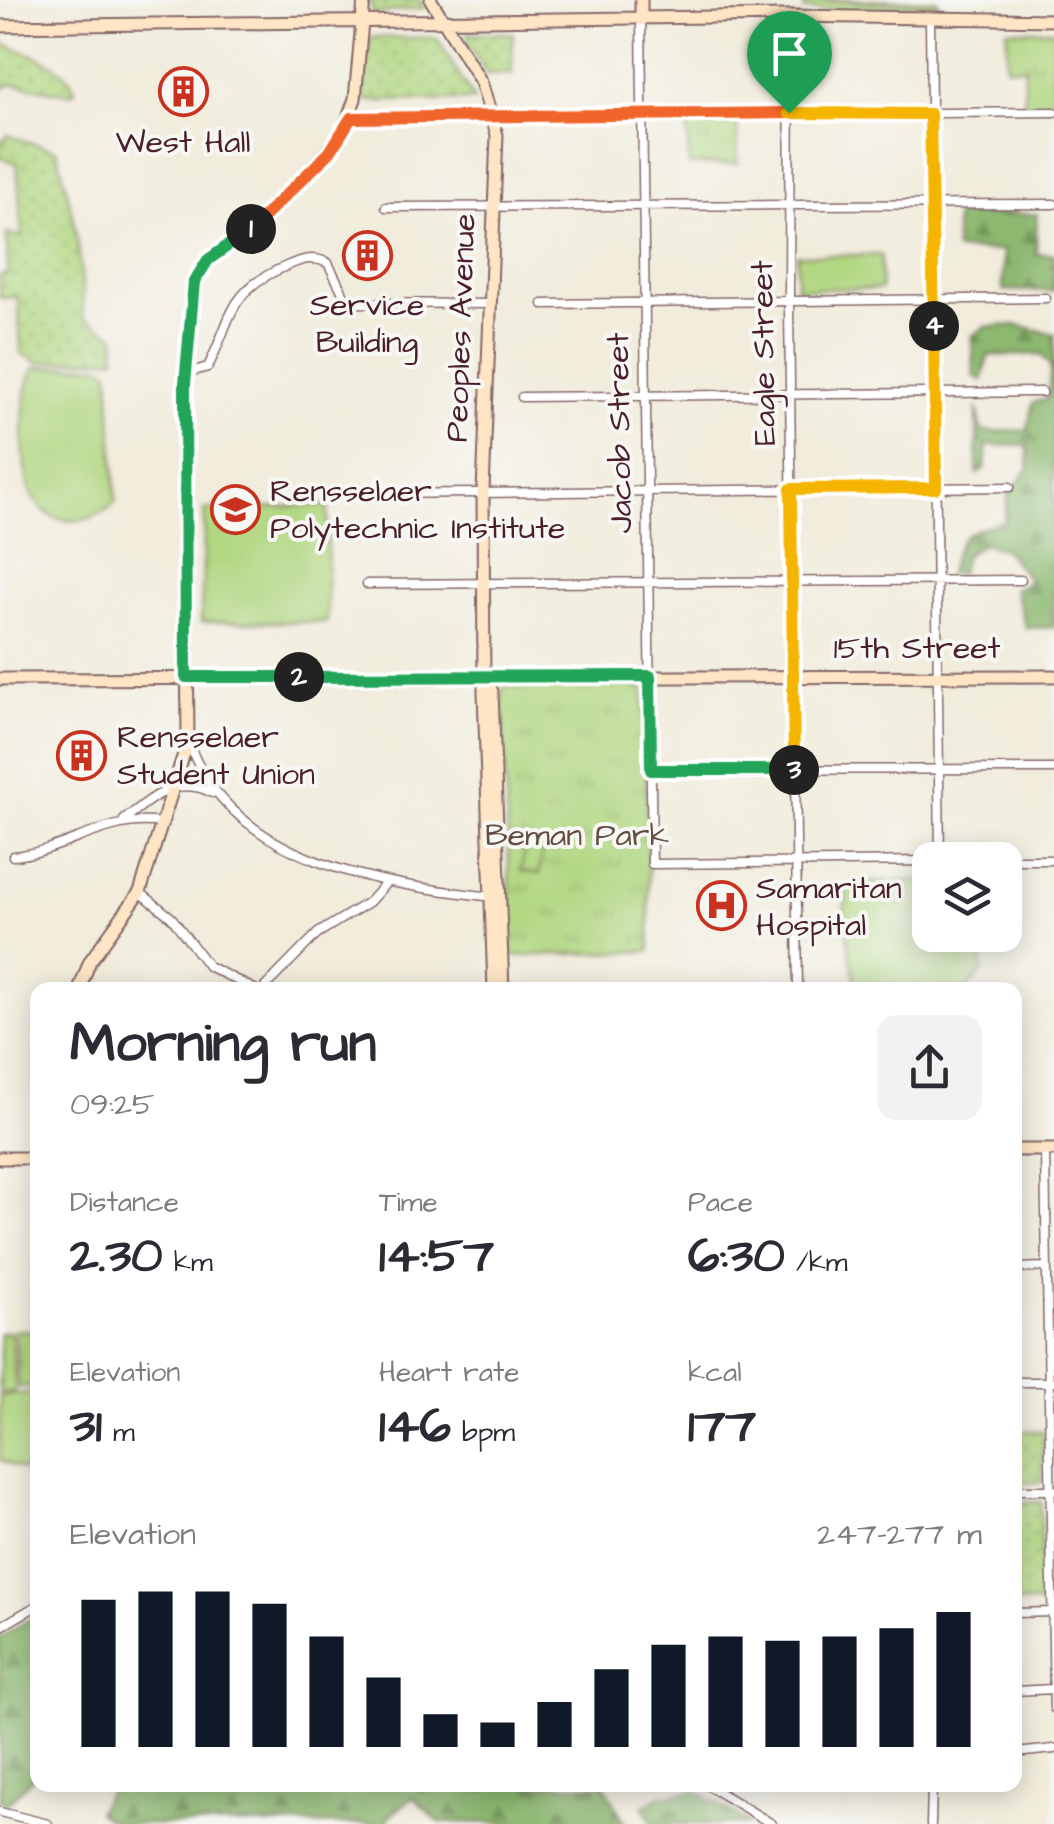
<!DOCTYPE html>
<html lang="en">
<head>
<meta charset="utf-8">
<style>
  :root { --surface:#fff; --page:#f2f2f3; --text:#2b2b33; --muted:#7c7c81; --accent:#111827 }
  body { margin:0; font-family:"Architects Daughter",sans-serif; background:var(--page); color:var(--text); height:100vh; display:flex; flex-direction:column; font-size:38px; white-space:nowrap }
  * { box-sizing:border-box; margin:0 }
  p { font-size:32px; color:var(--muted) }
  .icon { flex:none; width:55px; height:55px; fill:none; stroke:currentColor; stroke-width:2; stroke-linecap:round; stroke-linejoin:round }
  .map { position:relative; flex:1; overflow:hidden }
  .panel { position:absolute; left:30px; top:982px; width:992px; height:810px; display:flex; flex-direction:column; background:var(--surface); border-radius:20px; box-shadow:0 5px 25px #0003 }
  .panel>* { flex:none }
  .buttons { position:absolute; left:912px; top:842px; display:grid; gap:20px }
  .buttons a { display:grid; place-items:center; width:110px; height:110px; border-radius:20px; background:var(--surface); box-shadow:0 5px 25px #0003; font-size:50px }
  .pin { position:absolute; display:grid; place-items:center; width:85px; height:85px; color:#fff; margin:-102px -42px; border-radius:50% 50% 50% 0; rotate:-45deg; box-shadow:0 0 10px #0007 }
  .pin .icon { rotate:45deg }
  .km { position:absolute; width:50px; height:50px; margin:-25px; border-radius:50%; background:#222; color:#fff; font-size:28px; line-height:50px; text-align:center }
  .round { display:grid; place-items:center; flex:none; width:105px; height:105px; border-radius:20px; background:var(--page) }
  .summary { display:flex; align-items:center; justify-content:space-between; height:170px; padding:0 40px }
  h1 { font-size:55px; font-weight:700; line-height:75px }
  .metrics { display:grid; grid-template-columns:repeat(3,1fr); gap:15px; height:170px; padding:10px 40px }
  .metrics div { display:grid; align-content:center }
  .metrics b { font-size:50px; font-weight:700 }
  .metrics small { font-size:28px; font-weight:400 }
  .metrics p { font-size:28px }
  .chart { height:280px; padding:20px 40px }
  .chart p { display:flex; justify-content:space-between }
  .chart svg { width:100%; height:180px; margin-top:10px; stroke:var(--accent); stroke-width:6 }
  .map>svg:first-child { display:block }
  .grass { fill:url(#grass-dots); stroke:#7e7b56; stroke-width:2.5 }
  .forest { fill:url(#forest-firs); stroke:#6b6c4d; stroke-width:2.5 }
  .park { fill:url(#park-tufts); stroke:#7e7b56; stroke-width:2.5 }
  .garden { fill:#b1d781; stroke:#7e7b56; stroke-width:2.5 }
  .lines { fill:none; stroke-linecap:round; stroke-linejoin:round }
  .street-casing { stroke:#846769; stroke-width:11 }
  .secondary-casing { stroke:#846769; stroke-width:15 }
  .street { stroke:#fff; stroke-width:8 }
  .secondary { stroke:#fde5c5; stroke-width:11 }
  .split-1-casing { stroke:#fff; stroke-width:20 }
  .split-2-casing { stroke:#fff; stroke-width:20 }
  .split-3-casing { stroke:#fff; stroke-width:20 }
  .split-4-casing { stroke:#fff; stroke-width:20 }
  .split-5-casing { stroke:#fff; stroke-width:20 }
  .split-1 { stroke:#f0652b; stroke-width:12 }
  .split-2 { stroke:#22a559; stroke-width:12 }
  .split-3 { stroke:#22a559; stroke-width:12 }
  .split-4 { stroke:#f5b400; stroke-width:12 }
  .split-5 { stroke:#f5b400; stroke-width:12 }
  .labels { text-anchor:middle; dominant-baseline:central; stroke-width:8; stroke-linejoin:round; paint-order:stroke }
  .poi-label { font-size:32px; fill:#4a1f2b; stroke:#f6f6f2; text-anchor:start }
  .street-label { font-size:32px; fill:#4a1f2b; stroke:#f6f6f2 }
  .park-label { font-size:32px; fill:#644d40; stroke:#f6f6f2 }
</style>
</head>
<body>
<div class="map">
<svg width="1054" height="1824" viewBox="0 0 1054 1824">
  <defs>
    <pattern id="grass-dots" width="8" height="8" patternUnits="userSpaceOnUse" patternTransform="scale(2.5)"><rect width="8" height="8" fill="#b1d781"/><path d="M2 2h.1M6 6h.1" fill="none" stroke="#9ab870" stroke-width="1.8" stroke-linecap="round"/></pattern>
    <pattern id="forest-firs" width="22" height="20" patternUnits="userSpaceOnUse" patternTransform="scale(2.5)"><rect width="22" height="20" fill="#8cb86f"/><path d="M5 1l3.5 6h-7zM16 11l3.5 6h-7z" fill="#74955b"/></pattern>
    <pattern id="park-tufts" width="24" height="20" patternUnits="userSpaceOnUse" patternTransform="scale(2.5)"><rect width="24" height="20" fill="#b1d781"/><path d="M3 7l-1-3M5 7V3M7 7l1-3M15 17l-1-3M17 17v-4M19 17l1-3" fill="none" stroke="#9ab870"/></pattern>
  </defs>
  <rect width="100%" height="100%" fill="#f6f6f2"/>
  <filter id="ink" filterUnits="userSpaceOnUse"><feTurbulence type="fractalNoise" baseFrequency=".01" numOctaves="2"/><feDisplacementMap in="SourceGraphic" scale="20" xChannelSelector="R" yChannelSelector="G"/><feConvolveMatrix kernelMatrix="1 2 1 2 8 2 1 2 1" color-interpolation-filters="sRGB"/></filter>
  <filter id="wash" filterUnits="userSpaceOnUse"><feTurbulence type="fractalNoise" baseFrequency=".0048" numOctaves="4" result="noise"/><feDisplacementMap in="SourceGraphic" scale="40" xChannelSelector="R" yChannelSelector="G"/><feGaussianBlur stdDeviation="2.25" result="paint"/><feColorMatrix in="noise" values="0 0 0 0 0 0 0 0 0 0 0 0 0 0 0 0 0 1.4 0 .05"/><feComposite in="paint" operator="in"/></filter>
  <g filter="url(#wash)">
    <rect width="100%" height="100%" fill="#f1ecdb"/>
    <!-- grass -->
    <path class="grass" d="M 370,0 L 421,0 L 423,8 L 373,14 Z
      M 468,33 L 513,33 L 512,73 L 486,74 L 467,41 Z
      M 370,37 L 437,38 L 474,100 L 363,101 Z
      M 0,43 C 24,52 68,63 75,91 L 70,94 L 13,84 L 0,89 Z
      M 7,135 L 57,151 C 71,204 84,259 83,317 L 115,336 L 116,358 L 38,363 L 21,353 L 18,297 L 0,298 L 0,275 L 8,274 L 7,234 L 22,237 L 17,163 L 0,158 L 0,139 L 5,141 Z
      M 1015,1431 L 1043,1431 L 1042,1482 L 1015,1482 Z
      M 1015,1502 L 1041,1502 L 1041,1603 L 1015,1603 Z"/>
    <!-- forest -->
    <path class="forest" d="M 955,213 L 1037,214 L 1036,254 L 1054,254 L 1054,291 L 1003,290 L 1003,251 L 955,250 Z
      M 1015,325 L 1054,334 L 1054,627 L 1026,628 L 1014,589 L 1030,581 L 1005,550 L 983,543 L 965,555 L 960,573 L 948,574 C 961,533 964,531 1004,522 L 1008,496 L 1029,468 L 1028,446 L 987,445 L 985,468 L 977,473 L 977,407 L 982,432 L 1027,430 L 1033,403 L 1047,399 L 1051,367 L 1041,354 L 988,356 L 982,380 L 974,376 L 972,336 L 985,327 Z
      M 37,1614 L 37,1773 L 8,1803 L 0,1801 L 0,1638 Z
      M 118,1785 L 178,1785 L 201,1802 L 234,1796 L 253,1785 L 604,1785 L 626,1824 L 439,1822 L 413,1797 L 387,1818 L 389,1824 L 115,1824 L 97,1812 L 110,1789 Z
      M 696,1791 L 752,1824 L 653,1824 L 644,1806 L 660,1796 Z"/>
    <!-- park -->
    <path class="park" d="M 805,0 L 938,0 L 939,8 L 804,10 Z
      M 1007,30 L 1054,30 L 1054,105 L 1024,105 L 1025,67 L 1007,67 Z
      M 688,123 L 737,123 L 738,164 L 689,165 Z
      M 644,685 L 650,951 L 512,956 L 502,687 Z
      M 37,1330 L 37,1386 L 19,1387 L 15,1331 Z"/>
    <!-- garden -->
    <path class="garden" d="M 781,0 L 938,0 L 938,4 Z
      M 797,255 L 881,255 L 881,289 L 797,289 Z
      M 98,365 L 109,371 L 116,501 C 95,525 53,530 34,499 C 19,477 19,388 35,368 Z
      M 328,505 L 327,622 L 201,622 L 205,510 Z
      M 526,842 L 543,845 L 539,874 L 521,871 Z
      M 930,880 L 930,935 L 982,935 L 982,973 L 965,990 L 857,990 L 844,920 L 846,888 L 855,882 Z
      M 11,1332 L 16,1392 L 0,1393 L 0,1333 Z
      M 37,1392 L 37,1470 L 27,1472 L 0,1460 L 0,1396 Z"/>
  </g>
  <g filter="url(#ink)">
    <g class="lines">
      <defs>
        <path id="street" d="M 790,16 L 789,309 L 798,990
          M 641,20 L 652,864 L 930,861
          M 930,21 L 940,860
          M 351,118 L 1054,112
          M 386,207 L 1054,204
          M 543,304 L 1046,298
          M 187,373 L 208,367 C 234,315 227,290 289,265 C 303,259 314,256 328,263 L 348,303 L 489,304
          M 522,397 L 1042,392
          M 381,494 L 1010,487
          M 367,584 L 1021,580
          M 188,741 C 232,864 382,885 495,897
          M 651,770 L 1054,769
          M 124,820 C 151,798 179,774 212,793
          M 13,856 C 64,852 109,814 160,823
          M 1005,860 L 1054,860
          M 140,892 L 172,918 L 208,966 L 256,990
          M 262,990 L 318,933 L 369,902 L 386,883
          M 1045,1150 L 1054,1708
          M 1015,1268 L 1046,1267
          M 1015,1382 L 1054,1382
          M 1015,1490 L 1054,1490
          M 1015,1613 L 1053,1612
          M 0,1627 L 38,1605
          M 1015,1691 L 1053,1689
          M 1015,1753 L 1054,1749
          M 707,1785 L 772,1824
          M 0,1812 L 48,1824
          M 931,1824 L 932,1785"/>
        <path id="secondary" d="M 431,0 L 481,82 L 497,135 L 483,492 L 484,692 L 494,990
          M 641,20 L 641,0
          M 0,26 L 790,16 L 1054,20
          M 0,679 L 1054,676
          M 488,680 L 492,692 L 503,990
          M 79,990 L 90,961 L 140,892 L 188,741 L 185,384 L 195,282 L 208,260 L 245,234 L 340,139 L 355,99 L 364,0
          M 1015,1150 L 1054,1150
          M 0,1158 L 38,1158"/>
      </defs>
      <!-- street casing -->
      <use href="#street" class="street-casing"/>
      <!-- secondary casing -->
      <use href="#secondary" class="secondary-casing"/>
      <!-- street -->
      <use href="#street" class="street"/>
      <!-- secondary -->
      <use href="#secondary" class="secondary"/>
    </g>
  </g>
  <g class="lines" filter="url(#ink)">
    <defs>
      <path id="split-1" d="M 251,229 L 330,152 L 351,118 L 789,113"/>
      <path id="split-2" d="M 251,229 L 208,260 L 194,282 L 185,384 L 186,677 L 299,677"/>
      <path id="split-3" d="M 299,677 L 650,676 L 651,770 L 794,770"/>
      <path id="split-4" d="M 794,770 L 791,489 L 936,488 L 934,326"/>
      <path id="split-5" d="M 789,113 L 930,114 L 934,326"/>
    </defs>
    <!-- split-1 casing -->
    <use href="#split-1" class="split-1-casing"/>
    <!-- split-2 casing -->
    <use href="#split-2" class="split-2-casing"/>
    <!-- split-3 casing -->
    <use href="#split-3" class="split-3-casing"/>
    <!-- split-4 casing -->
    <use href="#split-4" class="split-4-casing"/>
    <!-- split-5 casing -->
    <use href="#split-5" class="split-5-casing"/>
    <!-- split-1 -->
    <use href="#split-1" class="split-1"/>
    <!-- split-2 -->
    <use href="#split-2" class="split-2"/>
    <!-- split-3 -->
    <use href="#split-3" class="split-3"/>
    <!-- split-4 -->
    <use href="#split-4" class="split-4"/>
    <!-- split-5 -->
    <use href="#split-5" class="split-5"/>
  </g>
  <!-- icons -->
  <defs>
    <symbol id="building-ring" viewBox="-11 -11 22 22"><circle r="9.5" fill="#f6f6f2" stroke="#c8321e" stroke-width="1.5"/><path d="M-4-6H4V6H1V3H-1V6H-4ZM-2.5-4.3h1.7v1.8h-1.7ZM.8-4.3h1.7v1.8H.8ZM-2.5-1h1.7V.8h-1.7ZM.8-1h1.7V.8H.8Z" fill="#c8321e"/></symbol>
    <symbol id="university-ring" viewBox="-11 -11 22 22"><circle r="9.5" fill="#f6f6f2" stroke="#c8321e" stroke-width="1.5"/><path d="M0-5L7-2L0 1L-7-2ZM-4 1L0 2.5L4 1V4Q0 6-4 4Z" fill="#c8321e"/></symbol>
    <symbol id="hospital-ring" viewBox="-11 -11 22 22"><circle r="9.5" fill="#f6f6f2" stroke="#c8321e" stroke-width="1.5"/><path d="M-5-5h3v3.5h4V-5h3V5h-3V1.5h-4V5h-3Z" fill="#c8321e"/></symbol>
  </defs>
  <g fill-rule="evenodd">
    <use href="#building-ring" x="156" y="64" width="55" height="55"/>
    <use href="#building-ring" x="340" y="228" width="55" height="55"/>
    <use href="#university-ring" x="208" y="482" width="55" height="55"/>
    <use href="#building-ring" x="54" y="728" width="55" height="55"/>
    <use href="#hospital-ring" x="694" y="878" width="55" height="55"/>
  </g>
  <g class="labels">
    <!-- poi labels -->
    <g class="poi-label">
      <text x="183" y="142" text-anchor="middle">West Hall</text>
      <text x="367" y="305" text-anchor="middle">Service<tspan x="367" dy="37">Building</tspan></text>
      <text x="270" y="491">Rensselaer<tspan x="270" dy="37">Polytechnic Institute</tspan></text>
      <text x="117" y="737">Rensselaer<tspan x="117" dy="37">Student Union</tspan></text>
      <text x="756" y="888">Samaritan<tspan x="756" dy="37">Hospital</tspan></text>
    </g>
    <!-- street labels -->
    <g class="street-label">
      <text transform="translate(461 328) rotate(-88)">Peoples Avenue</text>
      <text transform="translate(764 353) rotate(-91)">Eagle Street</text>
      <text transform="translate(620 433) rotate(-91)">Jacob Street</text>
      <text x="917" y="648">15th Street</text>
    </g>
    <!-- park labels -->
    <g class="park-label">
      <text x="577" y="835">Beman Park</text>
    </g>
  </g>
</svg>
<div class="buttons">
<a><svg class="icon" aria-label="layers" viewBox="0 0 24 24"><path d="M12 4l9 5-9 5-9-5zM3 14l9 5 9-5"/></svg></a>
</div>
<div class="pin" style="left:789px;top:113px;background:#1e9e55"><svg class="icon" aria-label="arrive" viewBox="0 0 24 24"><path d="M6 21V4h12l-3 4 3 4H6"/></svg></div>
<b class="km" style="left:251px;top:229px">1</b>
<b class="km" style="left:299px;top:677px">2</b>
<b class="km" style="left:794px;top:770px">3</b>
<b class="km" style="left:934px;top:326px">4</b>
<section class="panel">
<div class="summary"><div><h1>Morning run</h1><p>09:25</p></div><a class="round"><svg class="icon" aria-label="share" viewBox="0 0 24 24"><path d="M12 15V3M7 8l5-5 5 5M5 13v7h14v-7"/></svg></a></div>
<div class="metrics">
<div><p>Distance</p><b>2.30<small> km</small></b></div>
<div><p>Time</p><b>14:57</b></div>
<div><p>Pace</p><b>6:30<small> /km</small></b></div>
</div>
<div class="metrics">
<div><p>Elevation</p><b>31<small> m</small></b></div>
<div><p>Heart rate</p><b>146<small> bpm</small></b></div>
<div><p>kcal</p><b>177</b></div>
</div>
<div class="chart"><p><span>Elevation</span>247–277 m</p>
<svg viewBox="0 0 160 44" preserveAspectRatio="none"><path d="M5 44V8M15 44V6M25 44V6M35 44V9M45 44V17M55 44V27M65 44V36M75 44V38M85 44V33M95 44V25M105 44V19M115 44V17M125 44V18M135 44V17M145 44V15M155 44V11"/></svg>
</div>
</section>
</div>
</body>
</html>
